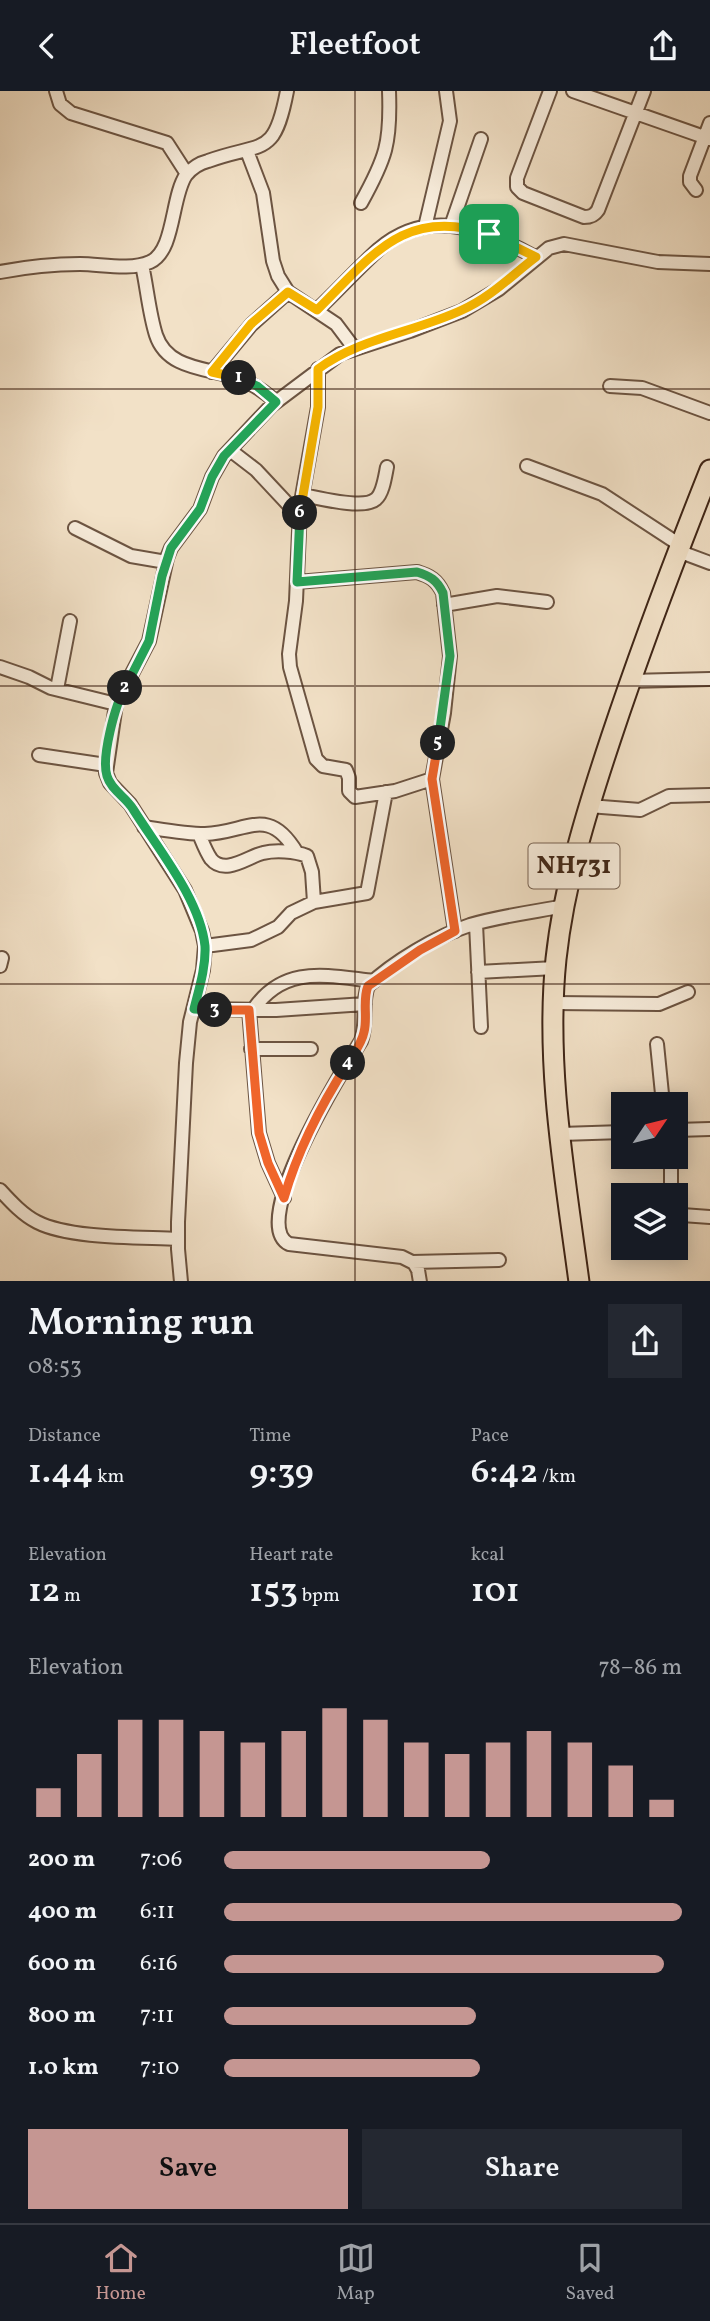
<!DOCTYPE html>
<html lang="en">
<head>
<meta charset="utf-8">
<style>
  :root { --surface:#171b24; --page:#242831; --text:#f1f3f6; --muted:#9ea1a6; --line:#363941; --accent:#c59692 }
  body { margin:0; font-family:Vollkorn,serif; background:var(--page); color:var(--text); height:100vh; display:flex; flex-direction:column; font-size:26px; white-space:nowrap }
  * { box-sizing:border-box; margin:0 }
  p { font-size:23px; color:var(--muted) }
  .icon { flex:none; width:38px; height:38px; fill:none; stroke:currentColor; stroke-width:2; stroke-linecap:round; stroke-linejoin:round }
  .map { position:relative; height:1190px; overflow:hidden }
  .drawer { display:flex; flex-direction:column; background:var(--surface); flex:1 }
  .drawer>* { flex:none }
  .needle { width:46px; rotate:55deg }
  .buttons { position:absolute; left:611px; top:1001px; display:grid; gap:14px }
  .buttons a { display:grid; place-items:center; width:77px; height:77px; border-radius:0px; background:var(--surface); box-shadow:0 4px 18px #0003; font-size:35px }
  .pin { position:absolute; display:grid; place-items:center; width:60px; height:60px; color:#fff; margin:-30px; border-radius:14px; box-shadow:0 4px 10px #0006 }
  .km { position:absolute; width:35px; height:35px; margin:-18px; border-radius:50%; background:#222; color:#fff; font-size:19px; line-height:35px; text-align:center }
  .round { display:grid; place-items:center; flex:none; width:74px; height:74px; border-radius:0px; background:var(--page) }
  .head { display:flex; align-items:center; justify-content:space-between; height:119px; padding:0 28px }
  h1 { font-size:38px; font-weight:600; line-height:52px }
  .metrics { display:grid; grid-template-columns:repeat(3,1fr); gap:10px; height:119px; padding:7px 28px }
  .metrics div { display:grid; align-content:center }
  .metrics b { font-size:35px; font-weight:600 }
  .metrics small { font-size:19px; font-weight:400 }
  .metrics p { font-size:19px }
  .chart { height:196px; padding:14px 28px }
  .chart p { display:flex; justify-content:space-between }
  .chart svg { width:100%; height:126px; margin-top:7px; stroke:var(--accent); stroke-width:6 }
  .cta { display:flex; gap:14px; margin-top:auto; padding:14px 28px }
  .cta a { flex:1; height:80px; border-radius:0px; background:var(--accent); color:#111; font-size:28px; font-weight:600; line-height:80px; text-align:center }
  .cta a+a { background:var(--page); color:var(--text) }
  ul { padding:0 28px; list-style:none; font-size:23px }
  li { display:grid; grid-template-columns:112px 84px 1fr; align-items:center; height:52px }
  li i { height:18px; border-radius:9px; background:var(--accent) }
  header { display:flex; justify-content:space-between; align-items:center; height:91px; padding:0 28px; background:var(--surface); font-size:32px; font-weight:600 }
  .tabs { display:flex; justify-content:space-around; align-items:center; height:98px; border-top:2px solid var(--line); background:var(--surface); font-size:19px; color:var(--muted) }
  .tabs a { display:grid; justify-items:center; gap:4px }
  .tabs .active { color:var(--accent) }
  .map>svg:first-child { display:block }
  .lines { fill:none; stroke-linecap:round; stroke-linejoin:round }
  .minor-casing { stroke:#6c5442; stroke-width:16 }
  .highway-casing { stroke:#3f2516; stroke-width:23 }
  .minor { stroke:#f7ecdb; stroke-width:12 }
  .highway { stroke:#f2e1c7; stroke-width:19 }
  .split-1-casing { stroke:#fff; stroke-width:14 }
  .split-2-casing { stroke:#fff; stroke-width:14 }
  .split-3-casing { stroke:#fff; stroke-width:14 }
  .split-4-casing { stroke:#fff; stroke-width:14 }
  .split-5-casing { stroke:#fff; stroke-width:14 }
  .split-6-casing { stroke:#fff; stroke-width:14 }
  .split-7-casing { stroke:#fff; stroke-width:14 }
  .split-1 { stroke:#f5b400; stroke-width:9 }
  .split-2 { stroke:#22a559; stroke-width:9 }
  .split-3 { stroke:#22a559; stroke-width:9 }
  .split-4 { stroke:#f0652b; stroke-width:9 }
  .split-5 { stroke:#f0652b; stroke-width:9 }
  .split-6 { stroke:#22a559; stroke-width:9 }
  .split-7 { stroke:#f5b400; stroke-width:9 }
  .grid { fill:none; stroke:#3f2516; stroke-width:2; stroke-opacity:0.55 }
  .labels { text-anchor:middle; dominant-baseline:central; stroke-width:6; stroke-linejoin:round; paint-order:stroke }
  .shield { fill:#f7ecdb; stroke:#766151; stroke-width:2 }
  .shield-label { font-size:26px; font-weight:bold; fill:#3f2516 }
</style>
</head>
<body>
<header><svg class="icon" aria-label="back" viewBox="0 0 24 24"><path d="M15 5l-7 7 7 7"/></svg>Fleetfoot<svg class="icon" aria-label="share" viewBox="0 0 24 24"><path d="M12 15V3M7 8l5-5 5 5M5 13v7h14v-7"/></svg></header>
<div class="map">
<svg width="710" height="1191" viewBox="0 0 710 1191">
  <rect width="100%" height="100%" fill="#f2e1c7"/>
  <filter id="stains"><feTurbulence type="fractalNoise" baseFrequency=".00286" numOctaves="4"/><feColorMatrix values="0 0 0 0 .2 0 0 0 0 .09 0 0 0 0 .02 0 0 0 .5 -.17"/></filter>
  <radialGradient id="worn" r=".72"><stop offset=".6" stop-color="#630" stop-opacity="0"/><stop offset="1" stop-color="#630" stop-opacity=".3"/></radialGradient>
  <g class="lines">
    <defs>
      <path id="minor" d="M 56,0 L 60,13 L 71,22 L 167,52 L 187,83
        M 550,0 L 517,87 L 517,96 L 523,102 L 584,126 C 590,126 594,125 598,119 L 644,0
        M 573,0 L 710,48
        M 247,60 L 263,102 L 273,170 L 278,185 L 288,201 L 336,233 L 354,257
        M 696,99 L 690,91 L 690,85 L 710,32
        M 361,112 C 386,67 391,52 389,0
        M 451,135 L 481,48
        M 425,136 L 450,30 L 446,0
        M 142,174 C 147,196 149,222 156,244 C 167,278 206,277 234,286 C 251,291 263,299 276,311
        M 0,181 C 26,176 53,173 80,173 C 101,173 130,180 150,171 C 175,160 171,106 186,84 C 192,77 200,72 208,70 C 263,50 274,68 287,0
        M 317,219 C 338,199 358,177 379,158 C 429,115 486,139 535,166
        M 318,278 L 318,316 L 300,417 L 296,510 L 289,563 L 290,576 L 316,668 L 323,675 L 346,679 L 349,687 L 349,700 L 355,706 L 395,700 L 432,688
        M 212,281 L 251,234 L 288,201
        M 610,295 L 642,297 L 710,322
        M 230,359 L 256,379 L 299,425
        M 527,375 L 602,403 L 680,454
        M 303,404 C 319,407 364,419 376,408 C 383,402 385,386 387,376
        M 75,437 L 131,465 L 166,471
        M 678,460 L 710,472
        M 297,491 L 417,481 C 430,485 437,489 443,502 L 450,565 L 444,622 L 432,688 L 455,840
        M 444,514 L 497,505 L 547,511
        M 0,576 L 29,586 L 51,597 L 116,613
        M 630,590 L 710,588
        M 57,598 L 70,530
        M 39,664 L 106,674
        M 589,715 L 640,719 L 669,705 L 710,704
        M 144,736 C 164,739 185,743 205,743 C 247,742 268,713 297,762
        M 199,743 C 202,750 206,761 211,768 C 225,785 249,765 263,762 C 275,759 295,760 307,765 L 312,781 L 314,811
        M 476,833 L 481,936
        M 205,855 L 251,849 L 278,836 L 291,822 L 314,811 L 367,802 L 386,701
        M 0,875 L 2,867
        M 478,881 L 555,877
        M 554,912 L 659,913 L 688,901
        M 194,918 L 276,919 L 365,913
        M 249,919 L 259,1042 L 268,1072 L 284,1107
        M 253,919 C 284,873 327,885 374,890
        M 657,953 L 663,1013
        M 251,958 L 311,958
        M 676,1039 L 710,1038
        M 561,1043 L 623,1041
        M 671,1066 L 671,1104
        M 0,1099 C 11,1111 23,1124 37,1131 C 70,1148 140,1146 178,1148
        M 676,1120 L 682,1124 L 710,1126
        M 412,1171 L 499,1169
        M 181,1191 L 178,1158 L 178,1131 L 186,972 L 190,931 L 203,879 L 205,855 L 202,840 L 185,799 L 130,713 L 110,692 L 106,682 L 116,613 L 149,550 L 167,467 L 171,457 L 200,418 L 212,386 L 224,365 L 272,314 L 340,263 L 410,240 L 462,220 L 499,198 L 549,157 L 564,153 L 658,171 L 710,173
        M 420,1191 L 418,1179 L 414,1172 L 402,1166 L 289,1153 C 247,1132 344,977 361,950 C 368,932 361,912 368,895 C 393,871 437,845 470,834 C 500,825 533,821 565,815"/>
      <path id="highway" d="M 579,1191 C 565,1085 545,975 556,868 C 564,793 587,719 611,647 C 641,557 675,467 710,379"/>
    </defs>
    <!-- minor casing -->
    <use href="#minor" class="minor-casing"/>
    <!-- highway casing -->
    <use href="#highway" class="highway-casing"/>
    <!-- minor -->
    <use href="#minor" class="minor"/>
    <!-- highway -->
    <use href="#highway" class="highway"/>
  </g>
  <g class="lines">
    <defs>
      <path id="split-1" d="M 239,287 L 212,281 L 251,233 L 288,201 L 317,219 C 372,165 404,115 489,143"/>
      <path id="split-2" d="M 125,597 L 149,550 L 162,485 L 171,457 L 200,418 L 212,386 L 224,365 L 276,311 L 257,295 L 239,287"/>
      <path id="split-3" d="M 125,597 C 115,614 101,667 107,685 C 111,699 126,706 133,718 C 158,758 200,808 205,855 C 206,876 199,898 194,918 L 215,919"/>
      <path id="split-4" d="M 215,919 L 249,919 L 259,1042 L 268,1072 L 284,1107 C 298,1058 321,1014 348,972"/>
      <path id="split-5" d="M 348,972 C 354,962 362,952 364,941 C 368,926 362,910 368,895 L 420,859 L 455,840 L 432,688 L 438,652"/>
      <path id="split-6" d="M 300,422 L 297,491 L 417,481 C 430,485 437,489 443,502 L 450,565 L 438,652"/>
      <path id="split-7" d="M 300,422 L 318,316 L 318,278 C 360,247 415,241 462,219 C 491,206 511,185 536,166 L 489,143"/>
    </defs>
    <!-- split-1 casing -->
    <use href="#split-1" class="split-1-casing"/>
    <!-- split-2 casing -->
    <use href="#split-2" class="split-2-casing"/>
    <!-- split-3 casing -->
    <use href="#split-3" class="split-3-casing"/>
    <!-- split-4 casing -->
    <use href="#split-4" class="split-4-casing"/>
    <!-- split-5 casing -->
    <use href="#split-5" class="split-5-casing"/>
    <!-- split-6 casing -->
    <use href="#split-6" class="split-6-casing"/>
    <!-- split-7 casing -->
    <use href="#split-7" class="split-7-casing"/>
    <!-- split-1 -->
    <use href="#split-1" class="split-1"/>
    <!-- split-2 -->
    <use href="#split-2" class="split-2"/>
    <!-- split-3 -->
    <use href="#split-3" class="split-3"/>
    <!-- split-4 -->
    <use href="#split-4" class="split-4"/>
    <!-- split-5 -->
    <use href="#split-5" class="split-5"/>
    <!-- split-6 -->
    <use href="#split-6" class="split-6"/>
    <!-- split-7 -->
    <use href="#split-7" class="split-7"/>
  </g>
  <!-- grid -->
  <path class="grid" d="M 355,0 L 355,1191M 0,298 L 710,298M 0,595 L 710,595M 0,893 L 710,893"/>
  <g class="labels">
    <!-- shield labels -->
    <rect class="shield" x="528.5" y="752.5" width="91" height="45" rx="5"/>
    <g class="shield-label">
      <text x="574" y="775">NH731</text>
    </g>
  </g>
  <rect width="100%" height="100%" filter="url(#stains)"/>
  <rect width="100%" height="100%" fill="url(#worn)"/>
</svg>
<div class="buttons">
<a><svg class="needle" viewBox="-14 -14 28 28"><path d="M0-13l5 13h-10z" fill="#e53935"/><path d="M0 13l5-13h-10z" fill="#9ea1a6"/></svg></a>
<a><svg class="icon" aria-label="layers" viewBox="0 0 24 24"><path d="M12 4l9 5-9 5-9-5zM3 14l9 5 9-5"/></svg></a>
</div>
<div class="pin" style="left:489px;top:143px;background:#1e9e55"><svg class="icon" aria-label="arrive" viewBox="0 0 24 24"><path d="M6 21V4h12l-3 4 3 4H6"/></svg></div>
<b class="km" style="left:239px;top:287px">1</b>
<b class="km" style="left:125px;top:597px">2</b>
<b class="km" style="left:215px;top:919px">3</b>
<b class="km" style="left:348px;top:972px">4</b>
<b class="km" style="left:438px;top:652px">5</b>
<b class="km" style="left:300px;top:422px">6</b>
</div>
<section class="drawer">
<div class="head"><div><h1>Morning run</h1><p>08:53</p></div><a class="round"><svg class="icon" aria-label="share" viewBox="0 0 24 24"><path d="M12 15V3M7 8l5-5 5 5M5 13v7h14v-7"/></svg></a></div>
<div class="metrics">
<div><p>Distance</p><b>1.44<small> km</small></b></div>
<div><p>Time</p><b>9:39</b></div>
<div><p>Pace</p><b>6:42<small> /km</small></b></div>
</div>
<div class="metrics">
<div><p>Elevation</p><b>12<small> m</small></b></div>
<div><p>Heart rate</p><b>153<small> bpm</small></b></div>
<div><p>kcal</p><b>101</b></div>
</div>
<div class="chart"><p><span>Elevation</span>78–86 m</p>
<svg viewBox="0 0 160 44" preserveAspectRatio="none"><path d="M5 44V34M15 44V22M25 44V10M35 44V10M45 44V14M55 44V18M65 44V14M75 44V6M85 44V10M95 44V18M105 44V22M115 44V18M125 44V14M135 44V18M145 44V26M155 44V38"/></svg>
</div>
<ul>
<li><b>200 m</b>7:06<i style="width:58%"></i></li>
<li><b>400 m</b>6:11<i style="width:100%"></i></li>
<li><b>600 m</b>6:16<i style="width:96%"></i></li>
<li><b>800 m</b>7:11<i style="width:55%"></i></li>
<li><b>1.0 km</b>7:10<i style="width:56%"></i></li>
</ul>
<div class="cta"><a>Save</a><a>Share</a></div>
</section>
<nav class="tabs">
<a class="active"><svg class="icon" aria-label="home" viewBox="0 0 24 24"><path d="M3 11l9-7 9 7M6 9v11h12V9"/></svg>Home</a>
<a><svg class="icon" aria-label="map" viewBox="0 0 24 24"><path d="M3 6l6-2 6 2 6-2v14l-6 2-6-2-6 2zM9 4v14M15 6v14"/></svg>Map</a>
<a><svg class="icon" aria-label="saved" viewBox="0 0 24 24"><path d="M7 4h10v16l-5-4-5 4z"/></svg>Saved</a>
</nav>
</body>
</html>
